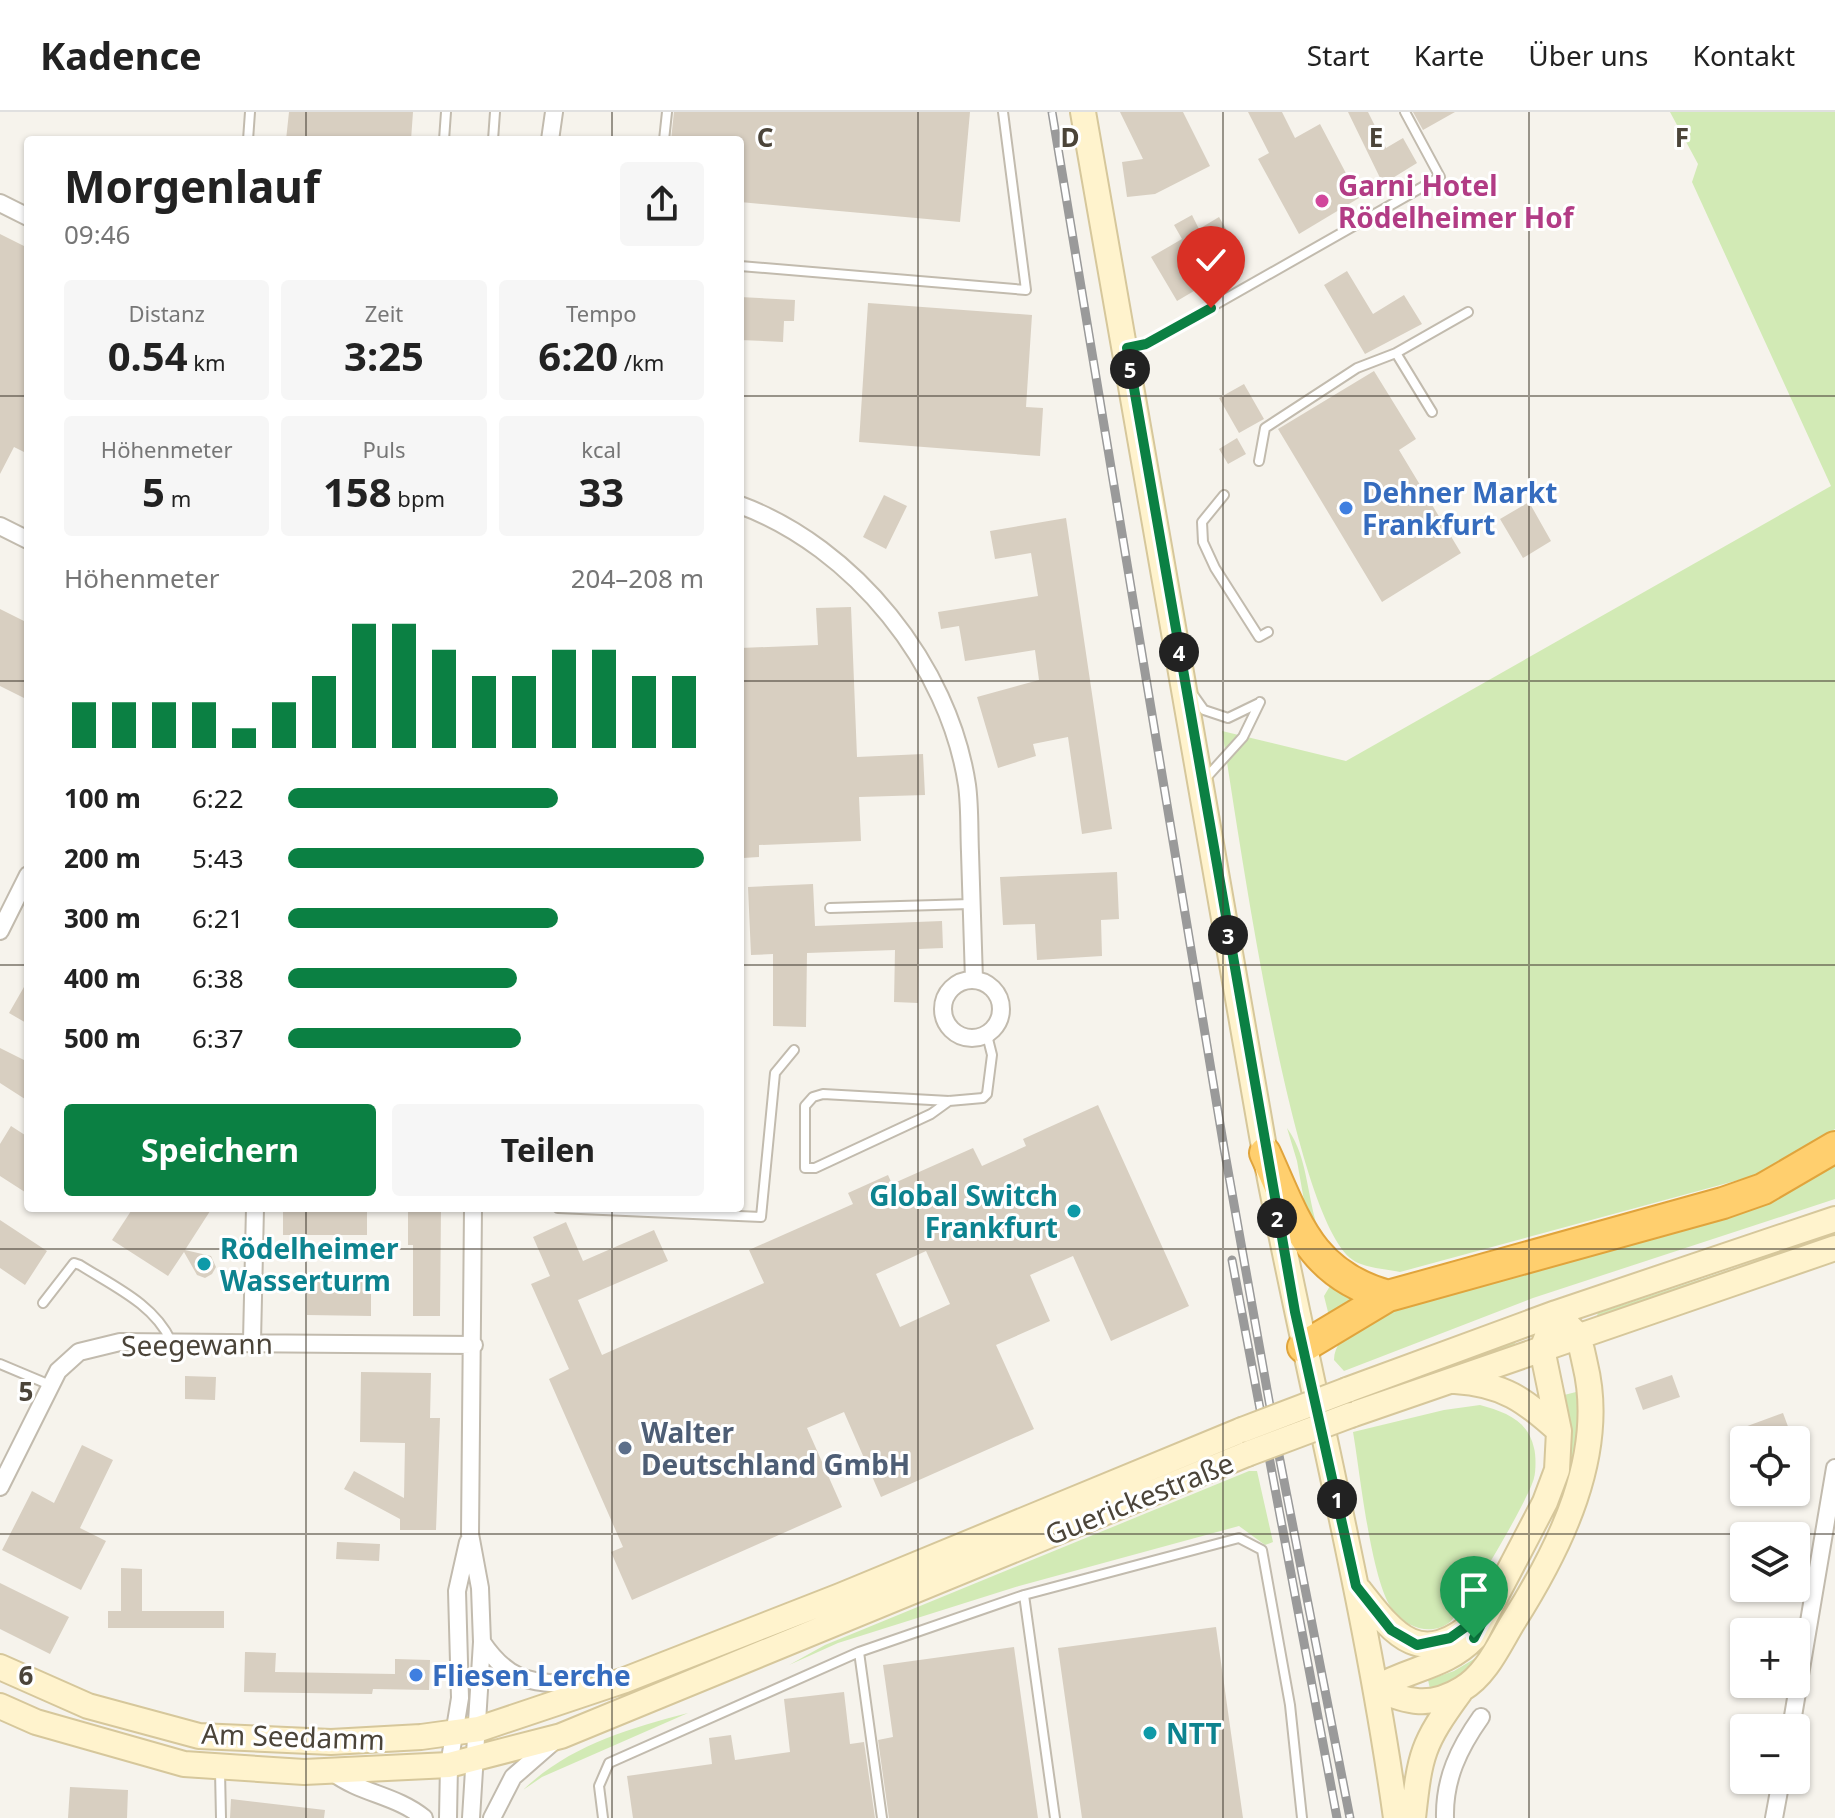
<!DOCTYPE html>
<html lang="de">
<head>
<meta charset="utf-8">
<style>
  :root { --surface:#fff; --page:#f6f6f6; --text:#222; --muted:#767676; --line:#e0e0e0; --accent:#0b8043 }
  body { margin:0; font-family:"Noto Sans",sans-serif; background:var(--page); color:var(--text); height:100vh; display:flex; flex-direction:column; font-size:30px; white-space:nowrap }
  * { box-sizing:border-box; margin:0 }
  p { font-size:26px; color:var(--muted) }
  .icon { flex:none; width:44px; height:44px; fill:none; stroke:currentColor; stroke-width:2; stroke-linecap:round; stroke-linejoin:round }
  .map { position:relative; flex:1; overflow:hidden }
  .panel { position:absolute; left:24px; top:24px; width:720px; height:1076px; display:flex; flex-direction:column; background:var(--surface); border-radius:8px; box-shadow:0 2px 6px #0004 }
  .panel>* { flex:none }
  .tools { position:absolute; left:1730px; top:1314px; display:grid; gap:16px }
  .tools a { display:grid; place-items:center; width:80px; height:80px; border-radius:8px; background:var(--surface); box-shadow:0 2px 6px #0004; font-size:40px }
  .pin { position:absolute; display:grid; place-items:center; width:68px; height:68px; color:#fff; margin:-82px -34px; border-radius:50% 50% 50% 0; rotate:-45deg; box-shadow:0 0 8px #0007 }
  .pin .icon { rotate:45deg }
  .km { position:absolute; width:40px; height:40px; margin:-20px; border-radius:50%; background:#222; color:#fff; font-size:22px; line-height:40px; text-align:center }
  .round { display:grid; place-items:center; flex:none; width:84px; height:84px; border-radius:8px; background:var(--page) }
  .head { display:flex; align-items:center; justify-content:space-between; height:136px; padding:0 40px }
  h1 { font-size:44px; font-weight:700; line-height:60px }
  .metrics { display:grid; grid-template-columns:repeat(3,1fr); gap:12px; height:136px; padding:8px 40px }
  .metrics div { display:grid; align-content:center; border-radius:8px; background:var(--page); text-align:center }
  .metrics b { font-size:40px; font-weight:700 }
  .metrics small { font-size:22px; font-weight:400 }
  .metrics p { font-size:22px }
  .chart { height:224px; padding:16px 40px }
  .chart p { display:flex; justify-content:space-between }
  .chart svg { width:100%; height:144px; margin-top:8px; stroke:var(--accent); stroke-width:6 }
  .cta { display:flex; gap:16px; margin-top:auto; padding:16px 40px }
  .cta a { flex:1; height:92px; border-radius:8px; background:var(--accent); color:#fff; font-size:32px; font-weight:700; line-height:92px; text-align:center }
  .cta a+a { background:var(--page); color:var(--text) }
  ul { padding:0 40px; list-style:none; font-size:26px }
  li { display:grid; grid-template-columns:128px 96px 1fr; align-items:center; height:60px }
  li i { height:20px; border-radius:10px; background:var(--accent) }
  header { display:flex; align-items:center; gap:48px; box-sizing:border-box; height:112px; padding:0 40px; background:var(--surface); border-bottom:2px solid var(--line) }
  header strong { font-size:38px }
  nav { display:flex; gap:44px; margin-inline-start:auto; font-size:28px }
  .map>svg:first-child { display:block }
  .green { fill:#d2eab5 }
  .building { fill:#d8cfc1; fill-rule:evenodd }
  .lines { fill:none; stroke-linecap:round; stroke-linejoin:round }
  .lane-casing { stroke:#c2bbae; stroke-width:12 }
  .street-casing { stroke:#c2bbae; stroke-width:20 }
  .secondary-casing { stroke:#d6c79b; stroke-width:28 }
  .highway-casing { stroke:#e0a43c; stroke-width:34 }
  .lane { stroke:#fff; stroke-width:8 }
  .street { stroke:#fff; stroke-width:16 }
  .secondary { stroke:#fff3cd; stroke-width:24 }
  .highway { stroke:#ffcf6e; stroke-width:30 }
  .rail-casing { stroke:#9a9a9a; stroke-width:9 }
  .rail { stroke:#fff; stroke-width:6; stroke-dasharray:18; stroke-linecap:butt }
  .secondary-bridge-casing { stroke:#d6c79b; stroke-width:28; stroke-linecap:butt }
  .secondary-bridge { stroke:#fff3cd; stroke-width:24 }
  .route-casing { stroke:#fff; stroke-width:16 }
  .route { stroke:#0b8043; stroke-width:10 }
  .grid { fill:none; stroke:#4b4439; stroke-width:2; stroke-opacity:0.55 }
  .hotel-dot { fill:#d1479c; stroke:#fff; stroke-width:3 }
  .shop-dot { fill:#3f7fe0; stroke:#fff; stroke-width:3 }
  .culture-dot { fill:#0f9aa8; stroke:#fff; stroke-width:3 }
  .service-dot { fill:#5c6f8a; stroke:#fff; stroke-width:3 }
  .labels { text-anchor:middle; dominant-baseline:central; stroke-width:6; stroke-linejoin:round; paint-order:stroke }
  .hotel-label { font-size:28px; font-weight:bold; fill:#b23c85; stroke:#fff; text-anchor:start }
  .shop-label { font-size:28px; font-weight:bold; fill:#366cbe; stroke:#fff; text-anchor:start }
  .culture-label { font-size:28px; font-weight:bold; fill:#0d838f; stroke:#fff; text-anchor:start }
  .street-label { font-size:28px; fill:#4b4439; stroke:#fff }
  .service-label { font-size:28px; font-weight:bold; fill:#4e5e75; stroke:#fff; text-anchor:start }
  .grid-label { font-size:26px; text-anchor:middle; font-weight:bold; fill:#4b4439; stroke:#fff; stroke-width:6; stroke-linejoin:round; paint-order:stroke }
</style>
</head>
<body>
<header>
<strong>Kadence</strong>
<nav><a>Start</a><a>Karte</a><a>Über uns</a><a>Kontakt</a></nav>
</header>
<div class="map">
<svg width="1835" height="1706" viewBox="0 0 1835 1706">
  <rect width="100%" height="100%" fill="#f6f3ec"/>
  <!-- green -->
  <path class="green" d="M 1670,0 L 1835,0 L 1835,1017 L 1768,1060 L 1400,1160 C 1387,1157 1364,1156 1353,1148 C 1291,1107 1237,708 1222,619 L 1346,649 L 1831,374 L 1692,70 L 1698,52 Z
    M 1287,1016 C 1310,1047 1306,1091 1322,1127 L 1306,1100 L 1297,1049 Z
    M 1835,1050 L 1835,1087 L 1533,1186 L 1344,1259 L 1334,1248 C 1335,1219 1371,1209 1393,1197 Z
    M 1835,1115 L 1835,1127 L 1595,1208 L 1598,1201 L 1747,1152 Z
    M 1333,1169 L 1369,1185 L 1330,1208 L 1324,1184 Z
    M 1513,1227 L 1516,1234 L 1349,1294 L 1348,1286 Z
    M 1576,1280 C 1582,1315 1574,1349 1566,1384 L 1562,1383 C 1573,1350 1567,1318 1564,1283 Z
    M 1480,1293 C 1505,1300 1528,1308 1534,1336 C 1536,1343 1536,1359 1534,1366 C 1530,1385 1465,1496 1451,1509 C 1433,1525 1406,1516 1393,1498 C 1371,1471 1360,1359 1353,1320 L 1444,1298 Z
    M 1249,1359 L 1257,1359 L 1273,1430 L 1265,1433 L 1239,1414 L 1019,1474 L 838,1531 L 789,1553 L 825,1533 Z
    M 1479,1544 L 1470,1559 L 1431,1581 L 1428,1568 L 1454,1559 Z
    M 688,1601 L 542,1665 L 523,1678 C 569,1634 627,1617 688,1601 Z"/>
  <!-- building -->
  <path class="building" d="M 289,0 L 413,0 L 411,28 L 286,28 Z
    M 674,0 L 970,0 L 960,110 L 740,90 L 740,28 L 671,28 Z
    M 1120,0 L 1183,0 L 1210,54 L 1155,82 L 1127,85 L 1122,50 L 1143,47 Z
    M 1248,0 L 1282,0 L 1295,26 L 1320,12 L 1359,86 L 1299,122 L 1258,47 L 1269,41 Z
    M 1348,0 L 1368,0 L 1386,36 L 1403,26 L 1417,51 L 1383,72 Z
    M 1413,0 L 1455,0 L 1423,18 Z
    M 1192,103 L 1199,117 L 1219,105 L 1245,149 L 1177,189 L 1151,145 L 1182,127 L 1174,113 Z
    M 0,122 L 28,136 L 28,342 L 14,335 L 0,362 Z
    M 1347,159 L 1373,202 L 1404,183 L 1422,212 L 1365,242 L 1324,173 Z
    M 740,185 L 795,188 L 794,209 L 784,209 L 783,230 L 740,228 Z
    M 868,191 L 1032,203 L 1026,295 L 1043,296 L 1040,344 L 859,330 Z
    M 1374,259 L 1416,327 L 1399,338 L 1461,441 L 1382,490 L 1278,317 Z
    M 1244,272 L 1264,307 L 1239,321 L 1219,286 Z
    M 1237,326 L 1246,342 L 1228,352 L 1219,337 Z
    M 884,383 L 907,394 L 886,437 L 863,425 Z
    M 1529,390 L 1551,429 L 1523,446 L 1500,407 Z
    M 1066,406 L 1112,717 L 1082,722 L 1068,625 L 1033,632 L 1036,644 L 998,656 L 977,585 L 1039,568 L 1035,538 L 965,549 L 959,514 L 941,517 L 938,500 L 1038,484 L 1031,441 L 995,447 L 990,419 Z
    M 851,495 L 857,645 L 923,642 L 925,683 L 859,685 L 861,729 L 759,733 L 759,745 L 743,746 L 740,536 L 818,533 L 816,496 Z
    M 0,497 L 28,511 L 28,588 L 0,574 Z
    M 1117,760 L 1119,807 L 1101,808 L 1102,844 L 1037,848 L 1035,812 L 1003,813 L 1000,765 Z
    M 813,772 L 815,814 L 942,809 L 943,836 L 919,837 L 918,891 L 894,890 L 895,838 L 807,841 L 806,915 L 773,914 L 773,842 L 751,843 L 748,775 Z
    M 28,868 L 28,912 L 9,901 Z
    M 0,936 L 28,950 L 28,989 L 0,971 Z
    M 1098,993 L 1189,1194 L 1111,1229 L 1073,1144 L 1030,1163 L 1050,1209 L 996,1233 L 1034,1317 L 881,1385 L 844,1300 L 807,1316 L 842,1395 L 632,1488 L 611,1440 L 623,1435 L 549,1267 L 569,1257 L 531,1172 L 550,1164 L 533,1125 L 566,1110 L 583,1149 L 654,1118 L 668,1149 L 578,1188 L 602,1243 L 764,1171 L 749,1138 L 853,1092 L 848,1081 L 888,1063 L 892,1072 L 973,1036 L 982,1054 L 1026,1034 L 1023,1027 ZM 926,1139 L 950,1192 L 900,1215 L 876,1162 Z
    M 11,1014 L 28,1025 L 28,1082 L 0,1064 L 0,1032 Z
    M 133,1096 L 212,1096 L 185,1138 L 211,1144 L 216,1155 L 212,1162 L 205,1166 L 197,1163 L 184,1140 L 168,1164 L 112,1128 Z
    M 283,1096 L 367,1096 L 367,1123 L 283,1123 Z
    M 408,1096 L 441,1096 L 440,1204 L 413,1204 L 413,1133 L 408,1133 Z
    M 0,1108 L 47,1139 L 25,1173 L 0,1156 Z
    M 307,1169 L 371,1169 L 371,1204 L 307,1203 Z
    M 361,1260 L 431,1261 L 430,1306 L 440,1306 L 436,1418 L 400,1418 L 400,1407 L 344,1377 L 354,1359 L 404,1386 L 405,1331 L 360,1330 Z
    M 1672,1263 L 1680,1285 L 1643,1298 L 1635,1276 Z
    M 185,1264 L 216,1265 L 215,1288 L 185,1287 Z
    M 1783,1301 L 1793,1328 L 1746,1328 L 1742,1316 Z
    M 82,1333 L 113,1348 L 80,1416 L 106,1429 L 81,1478 L 2,1438 L 32,1379 L 54,1391 Z
    M 337,1430 L 380,1432 L 379,1449 L 336,1447 Z
    M 121,1456 L 142,1457 L 142,1499 L 224,1499 L 224,1516 L 108,1516 L 108,1499 L 121,1499 Z
    M 0,1471 L 69,1505 L 50,1542 L 0,1517 Z
    M 1216,1515 L 1243,1706 L 1082,1706 L 1058,1536 Z
    M 1014,1535 L 1038,1706 L 889,1706 L 878,1628 L 893,1625 L 883,1553 Z
    M 245,1540 L 276,1541 L 275,1560 L 395,1562 L 395,1547 L 430,1548 L 429,1578 L 373,1577 L 372,1582 L 244,1580 Z
    M 844,1580 L 850,1632 L 864,1630 L 875,1706 L 633,1706 L 627,1664 L 712,1652 L 709,1626 L 731,1623 L 735,1648 L 790,1640 L 784,1587 Z
    M 70,1675 L 128,1678 L 127,1706 L 68,1706 Z
    M 231,1687 L 325,1698 L 324,1706 L 230,1706 Z"/>
  <g class="lines">
    <defs>
      <path id="lane" d="M 248,28 L 250,0
        M 444,28 L 446,0
        M 493,28 L 495,0
        M 664,28 L 667,0
        M 740,154 L 1026,178 L 1003,0
        M 1128,236 L 1146,232 L 1440,65 L 1405,0
        M 1396,241 L 1468,200
        M 1259,349 L 1265,316 L 1357,256 L 1396,241 L 1432,300
        M 1224,383 L 1202,410 L 1203,430 L 1215,456 L 1259,525 L 1268,520
        M 1194,584 L 1204,598 L 1228,606 L 1259,591
        M 1205,667 L 1243,625 L 1260,590
        M 830,796 L 971,792
        M 949,989 L 931,1002 L 815,1056 L 805,1056 L 805,994 L 813,985 L 823,982 L 949,989 L 983,986 L 987,982 L 992,943 L 987,923
        M 558,1096 L 761,1105 L 775,961 L 794,938
        M 43,1191 L 74,1151 L 80,1153 C 113,1174 154,1192 171,1229
        M 0,1252 L 50,1273
        M 1024,1483 L 1055,1706
        M 859,1540 L 882,1706
        M 220,1659 L 221,1706
        M 603,1706 L 599,1674 L 609,1651 L 859,1540 L 1024,1483 L 1239,1426 L 1262,1438 L 1290,1593 L 1302,1706"/>
      <path id="street" d="M 550,28 L 554,0
        M 0,91 L 28,105
        M 740,393 C 854,435 949,553 967,673 C 970,695 969,718 970,740 C 971,783 973,825 974,868
        M 0,414 L 28,428
        M 0,819 L 28,763
        M943 897a29 29 0 1 1 58 0a29 29 0 1 1-58 0Z
        M 252,1229 L 255,1096
        M 0,1375 L 58,1259 L 79,1240 L 120,1230 L 474,1233
        M 482,1530 C 517,1582 544,1565 595,1577
        M 1791,1616 L 1835,1356
        M 332,1660 C 361,1682 396,1683 424,1706
        M 448,1706 L 449,1653 L 460,1586 L 457,1479 L 468,1430
        M 471,1706 L 482,1530 L 480,1476 L 470,1422 L 473,1096
        M 492,1706 L 513,1665 L 552,1631
        M 1445,1706 C 1444,1667 1459,1636 1481,1605
        M 1774,1706 L 1781,1668"/>
      <path id="secondary" d="M 1083,0 L 1265,1041 C 1307,1263 1365,1482 1396,1706
        M 1455,1269 C 1503,1272 1525,1288 1559,1319
        M 1347,1278 L 1556,1201 L 1835,1107
        M 1351,1303 L 1835,1136
        M 1360,1479 C 1396,1525 1421,1557 1477,1508
        M 0,1555 L 88,1594 L 199,1624 L 331,1630 L 421,1625 L 479,1617 L 625,1568 L 840,1484 L 1242,1318
        M 1376,1576 C 1407,1591 1431,1596 1462,1577 C 1486,1563 1499,1533 1513,1510 C 1560,1436 1607,1342 1585,1252 C 1583,1243 1581,1231 1577,1223 C 1571,1215 1562,1208 1556,1201
        M 1376,1576 C 1410,1556 1446,1555 1474,1526 L 1545,1390 L 1557,1358 L 1559,1319 L 1542,1237 L 1548,1222
        M 0,1594 L 36,1610 L 184,1652 L 304,1660 L 449,1653 L 561,1624 L 1247,1342
        M 1413,1706 C 1420,1642 1422,1632 1460,1580"/>
      <path id="highway" d="M 1265,1041 C 1296,1109 1309,1162 1388,1184
        M 1303,1235 L 1388,1184 L 1723,1091 L 1763,1077 L 1835,1035"/>
    </defs>
    <!-- lane casing -->
    <use href="#lane" class="lane-casing"/>
    <!-- street casing -->
    <use href="#street" class="street-casing"/>
    <!-- secondary casing -->
    <use href="#secondary" class="secondary-casing"/>
    <!-- highway casing -->
    <use href="#highway" class="highway-casing"/>
    <!-- lane -->
    <use href="#lane" class="lane"/>
    <!-- street -->
    <use href="#street" class="street"/>
    <!-- secondary -->
    <use href="#secondary" class="secondary"/>
    <!-- highway -->
    <use href="#highway" class="highway"/>
    <defs>
      <path id="rail" d="M 1052,0 L 1224,1036 L 1276,1328 L 1350,1706
        M 1232,1148 L 1337,1706"/>
    </defs>
    <!-- rail casing -->
    <use href="#rail" class="rail-casing"/>
    <!-- rail -->
    <use href="#rail" class="rail"/>
    <defs>
      <path id="secondary-bridge" d="M 1242,1318 L 1347,1278
        M 1247,1342 L 1351,1303"/>
    </defs>
    <!-- secondary-bridge casing -->
    <use href="#secondary-bridge" class="secondary-bridge-casing"/>
    <!-- secondary-bridge -->
    <use href="#secondary-bridge" class="secondary-bridge"/>
  </g>
  <g class="lines">
    <defs>
      <path id="route" d="M 1211,196 L 1146,232 L 1127,236 L 1295,1200 L 1356,1474 L 1391,1518 L 1417,1533 L 1450,1526 L 1488,1499 L 1474,1526"/>
    </defs>
    <!-- route casing -->
    <use href="#route" class="route-casing"/>
    <!-- route -->
    <use href="#route" class="route"/>
  </g>
  <!-- grid -->
  <path class="grid" d="M 306,0 L 306,28M 612,0 L 612,28M 918,0 L 918,1706M 1223,0 L 1223,1706M 1529,0 L 1529,1706M 0,284 L 28,284M 740,284 L 1835,284M 0,569 L 28,569M 740,569 L 1835,569M 0,853 L 28,853M 740,853 L 1835,853M 306,1096 L 306,1706M 612,1096 L 612,1706M 0,1137 L 1835,1137M 0,1422 L 1835,1422"/>
  <!-- markers -->
  <circle class="hotel-dot" cx="1322" cy="89" r="8"/>
  <g class="shop-dot">
    <circle cx="1346" cy="396" r="8"/>
    <circle cx="416" cy="1563" r="8"/>
  </g>
  <g class="culture-dot">
    <circle cx="1074" cy="1099" r="8"/>
    <circle cx="204" cy="1152" r="8"/>
    <circle cx="1150" cy="1621" r="8"/>
  </g>
  <circle class="service-dot" cx="625" cy="1336" r="8"/>
  <g class="labels">
    <!-- hotel labels -->
    <g class="hotel-label">
      <text x="1338" y="73">Garni Hotel<tspan x="1338" dy="32">Rödelheimer Hof</tspan></text>
    </g>
    <!-- shop labels -->
    <g class="shop-label">
      <text x="1362" y="380">Dehner Markt<tspan x="1362" dy="32">Frankfurt</tspan></text>
      <text x="432" y="1563">Fliesen Lerche</text>
    </g>
    <!-- culture labels -->
    <g class="culture-label">
      <text x="1058" y="1083" text-anchor="end">Global Switch<tspan x="1058" dy="32">Frankfurt</tspan></text>
      <text x="220" y="1136">Rödelheimer<tspan x="220" dy="32">Wasserturm</tspan></text>
      <text x="1166" y="1621">NTT</text>
    </g>
    <!-- street labels -->
    <g class="street-label">
      <text transform="translate(197 1232) rotate(-1)">Seegewann</text>
      <text transform="translate(1139 1386) rotate(-22)">Guerickestraße</text>
      <text transform="translate(293 1624) rotate(2)">Am Seedamm</text>
    </g>
    <!-- service labels -->
    <g class="service-label">
      <text x="641" y="1320">Walter<tspan x="641" dy="32">Deutschland GmbH</tspan></text>
    </g>
  </g>
  <g class="grid-label">
    <text x="765" y="35">C</text>
    <text x="1070" y="35">D</text>
    <text x="1376" y="35">E</text>
    <text x="1682" y="35">F</text>
    <text x="26" y="1289">5</text>
    <text x="26" y="1573">6</text>
  </g>
</svg>
<div class="tools">
<a><svg class="icon" aria-label="locate" viewBox="0 0 24 24"><circle cx="12" cy="12" r="6"/><path d="M12 2v4M12 18v4M2 12h4M18 12h4"/></svg></a>
<a><svg class="icon" aria-label="layers" viewBox="0 0 24 24"><path d="M12 4l9 5-9 5-9-5zM3 14l9 5 9-5"/></svg></a>
<a>+</a>
<a>−</a>
</div>
<div class="pin" style="left:1474px;top:1526px;background:#1e9e55"><svg class="icon" aria-label="arrive" viewBox="0 0 24 24"><path d="M6 21V4h12l-3 4 3 4H6"/></svg></div>
<div class="pin" style="left:1211px;top:196px;background:#d93025"><svg class="icon" aria-label="check" viewBox="0 0 24 24"><path d="M5 12l5 5 9-10"/></svg></div>
<b class="km" style="left:1337px;top:1387px">1</b>
<b class="km" style="left:1277px;top:1106px">2</b>
<b class="km" style="left:1228px;top:823px">3</b>
<b class="km" style="left:1179px;top:540px">4</b>
<b class="km" style="left:1130px;top:257px">5</b>
<section class="panel">
<div class="head"><div><h1>Morgenlauf</h1><p>09:46</p></div><a class="round"><svg class="icon" aria-label="share" viewBox="0 0 24 24"><path d="M12 15V3M7 8l5-5 5 5M5 13v7h14v-7"/></svg></a></div>
<div class="metrics">
<div><p>Distanz</p><b>0.54<small> km</small></b></div>
<div><p>Zeit</p><b>3:25</b></div>
<div><p>Tempo</p><b>6:20<small> /km</small></b></div>
</div>
<div class="metrics">
<div><p>Höhenmeter</p><b>5<small> m</small></b></div>
<div><p>Puls</p><b>158<small> bpm</small></b></div>
<div><p>kcal</p><b>33</b></div>
</div>
<div class="chart"><p><span>Höhenmeter</span>204–208 m</p>
<svg viewBox="0 0 160 44" preserveAspectRatio="none"><path d="M5 44V30M15 44V30M25 44V30M35 44V30M45 44V38M55 44V30M65 44V22M75 44V6M85 44V6M95 44V14M105 44V22M115 44V22M125 44V14M135 44V14M145 44V22M155 44V22"/></svg>
</div>
<ul>
<li><b>100 m</b>6:22<i style="width:65%"></i></li>
<li><b>200 m</b>5:43<i style="width:100%"></i></li>
<li><b>300 m</b>6:21<i style="width:65%"></i></li>
<li><b>400 m</b>6:38<i style="width:55%"></i></li>
<li><b>500 m</b>6:37<i style="width:56%"></i></li>
</ul>
<div class="cta"><a>Speichern</a><a>Teilen</a></div>
</section>
</div>
</body>
</html>
